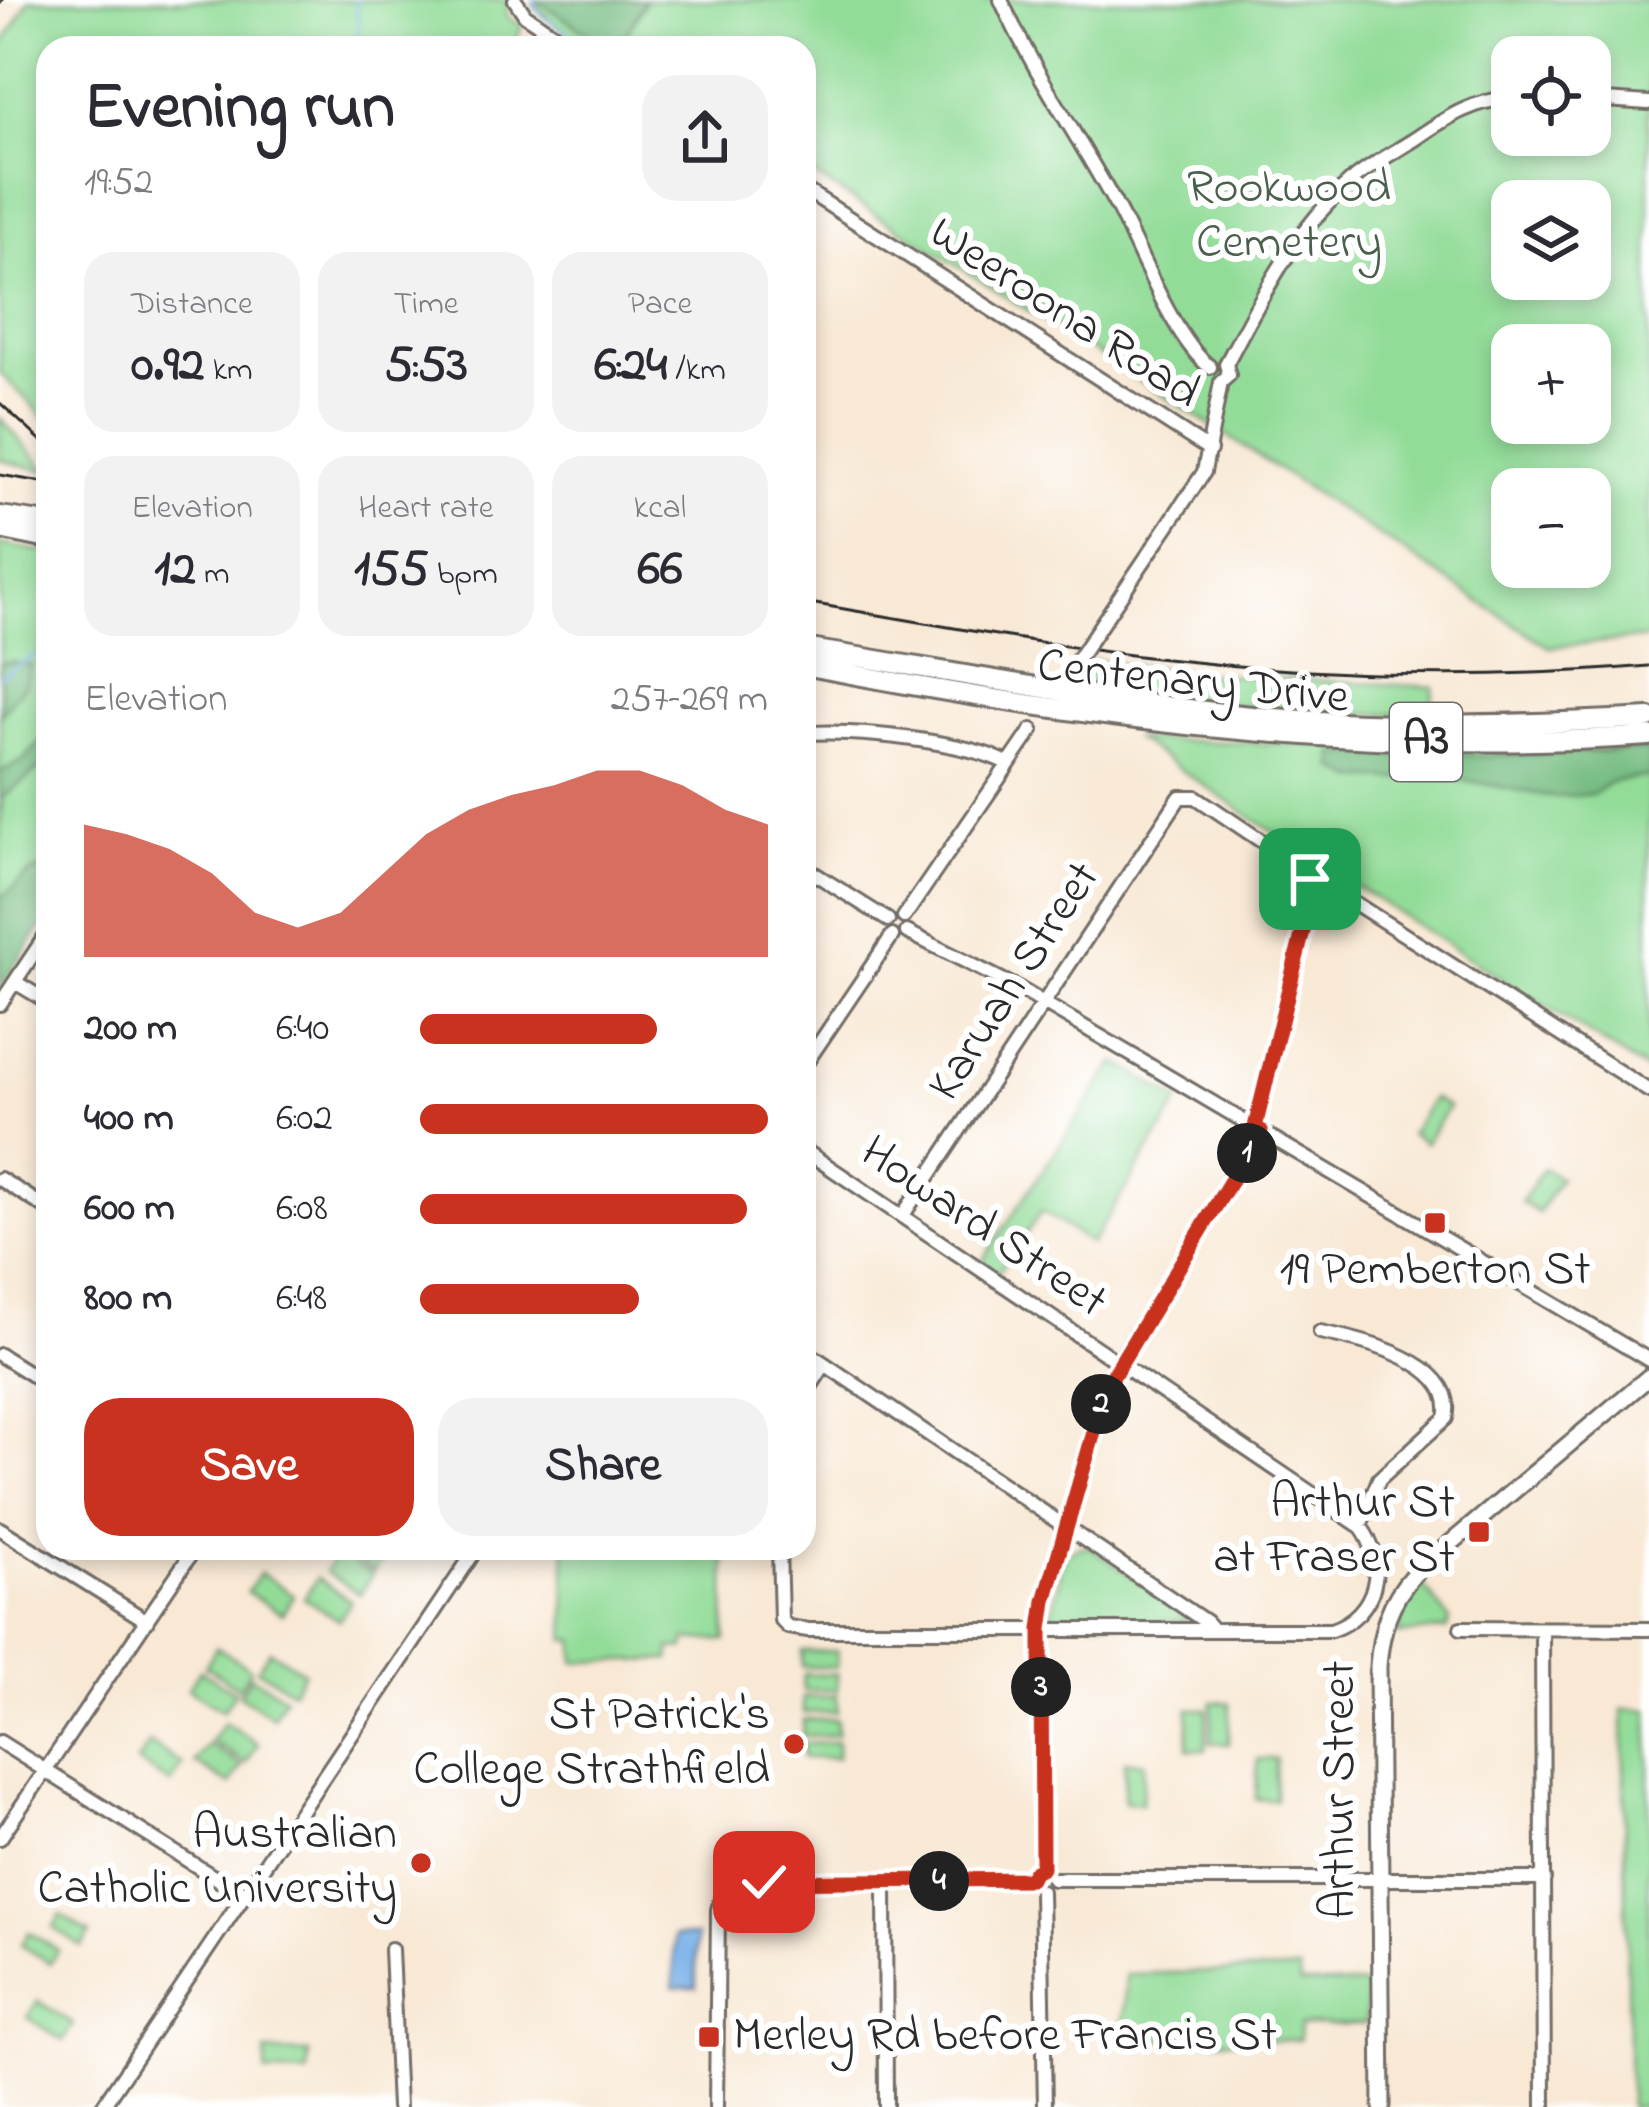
<!DOCTYPE html>
<html lang="en">
<head>
<meta charset="utf-8">
<style>
  :root { --surface:#fff; --page:#f2f2f3; --text:#2b2b33; --muted:#7c7c81; --accent:#c8321e }
  body { margin:0; font-family:"Indie Flower",sans-serif; background:var(--page); color:var(--text); height:100vh; display:flex; flex-direction:column; font-size:45px; white-space:nowrap }
  * { box-sizing:border-box; margin:0 }
  p { font-size:39px; color:var(--muted) }
  .icon { flex:none; width:66px; height:66px; fill:none; stroke:currentColor; stroke-width:2; stroke-linecap:round; stroke-linejoin:round }
  .map { position:relative; flex:1; overflow:hidden }
  .details { position:absolute; left:36px; top:36px; width:780px; height:1524px; display:flex; flex-direction:column; background:var(--surface); border-radius:36px; box-shadow:0 6px 18px #0003 }
  .details>* { flex:none }
  .tools { position:absolute; left:1491px; top:36px; display:grid; gap:24px }
  .tools a { display:grid; place-items:center; width:120px; height:120px; border-radius:24px; background:var(--surface); box-shadow:0 6px 18px #0003; font-size:60px }
  .pin { position:absolute; display:grid; place-items:center; width:102px; height:102px; color:#fff; margin:-51px; border-radius:24px; box-shadow:0 6px 18px #0006 }
  .km { position:absolute; width:60px; height:60px; margin:-30px; border-radius:50%; background:#222; color:#fff; font-size:33px; line-height:60px; text-align:center }
  .round { display:grid; place-items:center; flex:none; width:126px; height:126px; border-radius:36px; background:var(--page) }
  .head { display:flex; align-items:center; justify-content:space-between; height:204px; padding:0 48px }
  h1 { font-size:66px; font-weight:700; line-height:90px }
  .figures { display:grid; grid-template-columns:repeat(3,1fr); gap:18px; height:204px; padding:12px 48px }
  .figures div { display:grid; align-content:center; border-radius:30px; background:var(--page); text-align:center }
  .figures b { font-size:51px; font-weight:700 }
  .figures small { font-size:33px; font-weight:400 }
  .figures p { font-size:33px }
  .chart { height:336px; padding:24px 48px }
  .chart p { display:flex; justify-content:space-between }
  .chart svg { width:100%; height:216px; margin-top:12px; fill:var(--accent); opacity:.7 }
  .button { display:flex; gap:24px; margin-top:auto; padding:24px 48px }
  .button a { flex:1; height:138px; border-radius:36px; background:var(--accent); color:#fff; font-size:48px; font-weight:700; line-height:138px; text-align:center }
  .button a+a { background:var(--page); color:var(--text) }
  ul { padding:0 48px; list-style:none; font-size:39px }
  li { display:grid; grid-template-columns:192px 144px 1fr; align-items:center; height:90px }
  li i { height:30px; border-radius:15px; background:var(--accent) }
  .map>svg:first-child { display:block }
  .green { fill:#92dc98; stroke:#5e8462; stroke-width:3; fill-rule:evenodd }
  .forest { fill:#75bc80; stroke:#507456; stroke-width:3 }
  .water { fill:#78b0e8; stroke:#526e8a; stroke-width:3 }
  .lines { fill:none; stroke-linecap:round; stroke-linejoin:round }
  .stream { stroke:#78b0e8; stroke-width:3 }
  .minor-casing { stroke:#736d66; stroke-width:18 }
  .major-casing { stroke:#736d66; stroke-width:21 }
  .highway-casing { stroke:#736d66; stroke-width:24 }
  .minor { stroke:#fff; stroke-width:12 }
  .major { stroke:#fff; stroke-width:15 }
  .highway { stroke:#fff; stroke-width:18 }
  .rail { stroke:#2b2b2b; stroke-width:3 }
  .minor-bridge-casing { stroke:#736d66; stroke-width:18; stroke-linecap:butt }
  .minor-bridge { stroke:#fff; stroke-width:12 }
  .route-casing { stroke:#fff; stroke-width:24 }
  .route { stroke:#c8321e; stroke-width:15 }
  .poi-dot { fill:#c8321e; stroke:#fff; stroke-width:4.5 }
  .labels { text-anchor:middle; dominant-baseline:central; stroke-width:12; stroke-linejoin:round; paint-order:stroke }
  .shield { fill:#fff; stroke:#6b6b6b; stroke-width:3 }
  .shield-label { font-size:45px; font-weight:bold; fill:#2b2b2b }
  .park-label { font-size:48px; fill:#4a604c; stroke:#fff }
  .street-label { font-size:48px; fill:#2b2b2b; stroke:#fff }
  .poi-label { font-size:48px; fill:#2b2b2b; stroke:#fff; text-anchor:end }
</style>
</head>
<body>
<div class="map">
<svg width="1649" height="2107" viewBox="0 0 1649 2107">
  <rect width="100%" height="100%" fill="#fff"/>
  <filter id="ink" filterUnits="userSpaceOnUse"><feTurbulence type="fractalNoise" baseFrequency=".00833" numOctaves="2"/><feDisplacementMap in="SourceGraphic" scale="24" xChannelSelector="R" yChannelSelector="G"/><feConvolveMatrix kernelMatrix="1 2 1 2 8 2 1 2 1" color-interpolation-filters="sRGB"/></filter>
  <filter id="wash" filterUnits="userSpaceOnUse"><feTurbulence type="fractalNoise" baseFrequency=".004" numOctaves="4" result="noise"/><feDisplacementMap in="SourceGraphic" scale="48" xChannelSelector="R" yChannelSelector="G"/><feGaussianBlur stdDeviation="2.7" result="paint"/><feColorMatrix in="noise" values="0 0 0 0 0 0 0 0 0 0 0 0 0 0 0 0 0 1.4 0 .05"/><feComposite in="paint" operator="in"/></filter>
  <g filter="url(#wash)">
    <rect width="100%" height="100%" fill="#f8e8d4"/>
    <!-- green -->
    <path class="green" d="M 29,0 L 509,0 L 506,16 L 522,26 L 513,48 L 48,48 L 48,421 L 0,373 L 0,50 Z
      M 646,0 L 1649,0 L 1649,638 L 1549,647 L 1229,437 L 804,169 L 804,48 L 618,48 ZM 1512,57 L 1590,57 L 1590,135 L 1512,135 ZM 1512,201 L 1590,201 L 1590,279 L 1512,279 ZM 1512,345 L 1590,345 L 1590,423 L 1512,423 ZM 1512,489 L 1590,489 L 1590,567 L 1512,567 Z
      M 539,2 L 611,48 C 585,48 551,26 535,4 Z
      M 0,418 L 48,471 L 0,460 Z
      M 0,544 L 48,552 L 48,904 L 0,975 Z
      M 1092,660 L 1211,674 L 1434,687 L 1430,715 C 1314,713 1197,707 1083,683 Z
      M 1135,739 L 1535,752 L 1649,747 L 1649,1072 L 1330,870 Z
      M 1116,1062 L 1180,1101 L 1091,1244 L 1042,1211 L 998,1273 L 981,1262 Z
      M 1433,1098 L 1448,1107 L 1425,1143 L 1410,1133 Z
      M 1543,1168 L 1560,1178 L 1538,1213 L 1521,1202 Z
      M 1080,1546 L 1090,1547 L 1184,1613 L 1185,1621 L 1058,1621 L 1052,1611 L 1065,1555 Z
      M 340,1548 L 379,1548 L 386,1553 L 374,1572 Z
      M 565,1548 L 725,1548 L 726,1640 L 686,1640 L 685,1648 L 670,1649 L 670,1660 L 575,1662 L 575,1640 L 566,1640 Z
      M 337,1553 L 372,1575 L 360,1594 L 325,1572 Z
      M 260,1573 L 294,1595 L 282,1614 L 247,1592 Z
      M 317,1578 L 351,1601 L 339,1620 L 304,1598 Z
      M 1421,1583 L 1450,1620 L 1447,1629 L 1398,1635 L 1403,1610 Z
      M 217,1647 L 251,1669 L 239,1688 L 205,1666 Z
      M 270,1650 L 304,1672 L 292,1691 L 257,1669 Z
      M 802,1651 L 837,1651 L 837,1667 L 802,1667 Z
      M 200,1670 L 235,1692 L 223,1711 L 188,1689 Z
      M 803,1674 L 837,1674 L 837,1690 L 803,1690 Z
      M 251,1676 L 285,1697 L 273,1717 L 239,1695 Z
      M 837,1696 L 837,1712 L 803,1713 L 803,1697 Z
      M 1212,1702 L 1230,1703 L 1229,1744 L 1211,1743 Z
      M 1189,1709 L 1207,1709 L 1206,1750 L 1188,1749 Z
      M 1623,1709 L 1649,1710 L 1649,2107 L 1629,2107 Z
      M 837,1719 L 837,1735 L 803,1736 L 803,1720 Z
      M 224,1722 L 258,1744 L 246,1763 L 211,1741 Z
      M 837,1742 L 837,1758 L 803,1758 L 803,1743 Z
      M 149,1743 L 183,1765 L 171,1784 L 137,1762 Z
      M 208,1744 L 242,1766 L 230,1785 L 195,1763 Z
      M 1258,1759 L 1276,1759 L 1275,1800 L 1256,1799 Z
      M 1125,1761 L 1144,1762 L 1142,1803 L 1124,1802 Z
      M 61,1915 L 90,1934 L 82,1947 L 53,1928 Z
      M 29,1932 L 58,1950 L 50,1963 L 21,1945 Z
      M 1299,1970 L 1300,1984 L 1366,1985 L 1365,2024 L 1300,2025 L 1299,2040 L 1123,2040 L 1126,1974 Z
      M 38,2001 L 73,2024 L 63,2041 L 27,2017 Z
      M 266,2052 L 309,2053 L 308,2074 L 266,2073 Z"/>
    <!-- forest -->
    <path class="forest" d="M 536,0 L 645,0 L 618,48 L 611,48 Z
      M 12,662 L 31,665 L 26,683 L 0,715 L 0,663 Z
      M 48,735 L 48,762 L 2,798 L 0,836 L 0,772 L 21,762 Z
      M 1649,750 L 1649,776 L 1610,782 L 1594,794 L 1554,797 L 1428,773 L 1402,779 L 1356,779 L 1335,768 L 1335,754 L 1343,753 L 1486,756 Z
      M 38,870 L 48,871 L 48,918 L 0,988 L 0,897 C 16,891 21,874 38,870 Z"/>
    <!-- water -->
    <path class="water" d="M 674,1936 L 696,1936 L 696,1987 L 674,1987 Z"/>
    <g class="lines">
      <!-- stream -->
      <path class="stream" d="M 356,0 L 360,48
        M 537,1 L 532,4 L 543,17 L 591,48
        M 0,676 L 48,648"/>
    </g>
  </g>
  <g filter="url(#ink)">
    <g class="lines">
      <defs>
        <path id="minor" d="M 515,0 L 525,15 L 574,48
          M 1001,0 C 1034,73 1080,139 1118,209 C 1141,252 1174,340 1210,367
          M 1590,99 L 1649,103
          M 804,189 L 1210,450
          M 1096,632 L 1204,472 L 1221,382 L 1229,375 L 1226,364 C 1260,300 1294,231 1350,182 C 1369,166 1391,154 1412,141 C 1445,119 1471,100 1512,98
          M 804,734 C 846,728 973,742 1008,764
          M 804,867 L 888,920
          M1309 882a10 10 0 1 1 20 0a10 10 0 1 1-20 0Z
          M 1328,886 L 1649,1091
          M 904,917 L 1032,730
          M 907,932 L 1018,988 L 1649,1360
          M 15,982 L 48,1002
          M 0,1004 L 48,932
          M 804,1066 L 892,936
          M 1254,1127 L 1313,890
          M 0,1179 L 48,1209
          M 903,1215 L 1180,797 L 1196,797 L 1312,875
          M 1320,1332 C 1361,1340 1459,1362 1446,1418 L 1379,1479 L 1360,1526
          M 804,1350 L 1206,1622 L 1212,1629
          M 0,1355 L 48,1385
          M 804,1396 L 825,1364
          M 0,1529 L 147,1621
          M 779,1548 L 781,1620 L 788,1627 L 808,1630 L 1331,1630 C 1377,1615 1389,1563 1360,1526 L 804,1150
          M 1461,1628 L 1649,1629
          M 1542,1629 L 1544,2107
          M 0,1742 L 244,1896
          M 0,1838 L 195,1548
          M 1042,1868 L 1042,1613 L 1103,1398 L 1118,1363 L 1261,1131
          M 1053,1879 L 1544,1879
          M 885,1882 L 886,2107
          M 1041,1891 L 1045,2107
          M 391,1949 L 398,2107
          M 102,2107 L 477,1548
          M 716,2107 L 718,1910 L 724,1889 L 746,1882 L 1031,1879"/>
        <path id="major" d="M 1382,2107 L 1378,1666 C 1381,1629 1389,1602 1414,1574 L 1649,1377"/>
        <path id="highway" d="M 0,516 L 48,523
          M 0,529 L 48,539
          M 804,648 C 960,673 1116,704 1274,718 C 1399,728 1524,725 1649,718
          M 804,665 C 1084,720 1363,756 1649,736"/>
      </defs>
      <!-- minor casing -->
      <use href="#minor" class="minor-casing"/>
      <!-- major casing -->
      <use href="#major" class="major-casing"/>
      <!-- highway casing -->
      <use href="#highway" class="highway-casing"/>
      <!-- minor -->
      <use href="#minor" class="minor"/>
      <!-- major -->
      <use href="#major" class="major"/>
      <!-- highway -->
      <use href="#highway" class="highway"/>
      <!-- rail -->
      <path class="rail" d="M 0,3 L 2,0
        M 0,403 L 48,447
        M 0,475 L 48,483
        M 804,602 C 921,622 1038,644 1156,658 C 1320,677 1485,680 1649,666"/>
      <defs>
        <path id="minor-bridge" d="M 1076,662 L 1096,632"/>
      </defs>
      <!-- minor-bridge casing -->
      <use href="#minor-bridge" class="minor-bridge-casing"/>
      <!-- minor-bridge -->
      <use href="#minor-bridge" class="minor-bridge"/>
    </g>
  </g>
  <g class="lines" filter="url(#ink)">
    <defs>
      <path id="route" d="M 764,1882 L 1030,1879 L 1033,1873 L 1042,1868 L 1041,1629 L 1045,1601 L 1108,1384 L 1261,1131 L 1255,1127 L 1313,890 L 1310,879"/>
    </defs>
    <!-- route casing -->
    <use href="#route" class="route-casing"/>
    <!-- route -->
    <use href="#route" class="route"/>
  </g>
  <!-- markers -->
  <g class="poi-dot">
    <rect x="1423" y="1211" width="24" height="24" rx="6"/>
    <rect x="1467" y="1520" width="24" height="24" rx="6"/>
    <circle cx="794" cy="1744" r="12"/>
    <circle cx="421" cy="1863" r="12"/>
    <rect x="697" y="2025" width="24" height="24" rx="6"/>
  </g>
  <g class="labels">
    <!-- shield labels -->
    <rect class="shield" x="1390" y="703" width="72" height="78" rx="9"/>
    <g class="shield-label">
      <text x="1426" y="742">A3</text>
    </g>
    <!-- park labels -->
    <g class="park-label">
      <text x="1289" y="189">Rookwood<tspan x="1289" dy="55">Cemetery</tspan></text>
    </g>
    <!-- street labels -->
    <g class="street-label">
      <text transform="translate(1064 314) rotate(33)">Weeroona Road</text>
      <text transform="translate(1193 683) rotate(6)">Centenary Drive</text>
      <text transform="translate(1015 982) rotate(-57)">Karuah Street</text>
      <text transform="translate(983 1228) rotate(34)">Howard Street</text>
      <text transform="translate(1341 1790) rotate(-90)">Arthur Street</text>
    </g>
    <!-- poi labels -->
    <g class="poi-label">
      <text x="1435" y="1271" text-anchor="middle">19 Pemberton St</text>
      <text x="1455" y="1504">Arthur St<tspan x="1455" dy="55">at Fraser St</tspan></text>
      <text x="770" y="1716">St Patrick's<tspan x="770" dy="55">College Strathfield</tspan></text>
      <text x="397" y="1835">Australian<tspan x="397" dy="55">Catholic University</tspan></text>
      <text x="733" y="2037" text-anchor="start">Merley Rd before Francis St</text>
    </g>
  </g>
</svg>
<div class="tools">
<a><svg class="icon" aria-label="locate" viewBox="0 0 24 24"><circle cx="12" cy="12" r="6"/><path d="M12 2v4M12 18v4M2 12h4M18 12h4"/></svg></a>
<a><svg class="icon" aria-label="layers" viewBox="0 0 24 24"><path d="M12 4l9 5-9 5-9-5zM3 14l9 5 9-5"/></svg></a>
<a>+</a>
<a>−</a>
</div>
<div class="pin" style="left:1310px;top:879px;background:#1e9e55"><svg class="icon" aria-label="arrive" viewBox="0 0 24 24"><path d="M6 21V4h12l-3 4 3 4H6"/></svg></div>
<div class="pin" style="left:764px;top:1882px;background:#d93025"><svg class="icon" aria-label="check" viewBox="0 0 24 24"><path d="M5 12l5 5 9-10"/></svg></div>
<b class="km" style="left:1247px;top:1153px">1</b>
<b class="km" style="left:1101px;top:1404px">2</b>
<b class="km" style="left:1041px;top:1687px">3</b>
<b class="km" style="left:939px;top:1881px">4</b>
<section class="details">
<div class="head"><div><h1>Evening run</h1><p>19:52</p></div><a class="round"><svg class="icon" aria-label="share" viewBox="0 0 24 24"><path d="M12 15V3M7 8l5-5 5 5M5 13v7h14v-7"/></svg></a></div>
<div class="figures">
<div><p>Distance</p><b>0.92<small> km</small></b></div>
<div><p>Time</p><b>5:53</b></div>
<div><p>Pace</p><b>6:24<small> /km</small></b></div>
</div>
<div class="figures">
<div><p>Elevation</p><b>12<small> m</small></b></div>
<div><p>Heart rate</p><b>155<small> bpm</small></b></div>
<div><p>kcal</p><b>66</b></div>
</div>
<div class="chart"><p><span>Elevation</span>257–269 m</p>
<svg viewBox="0 0 160 44" preserveAspectRatio="none"><path d="M0 44V17L10 19L20 22L30 27L40 35L50 38L60 35L70 27L80 19L90 14L100 11L110 9L120 6L130 6L140 9L150 14L160 17V44z"/></svg>
</div>
<ul>
<li><b>200 m</b>6:40<i style="width:68%"></i></li>
<li><b>400 m</b>6:02<i style="width:100%"></i></li>
<li><b>600 m</b>6:08<i style="width:94%"></i></li>
<li><b>800 m</b>6:48<i style="width:63%"></i></li>
</ul>
<div class="button"><a>Save</a><a>Share</a></div>
</section>
</div>
</body>
</html>
